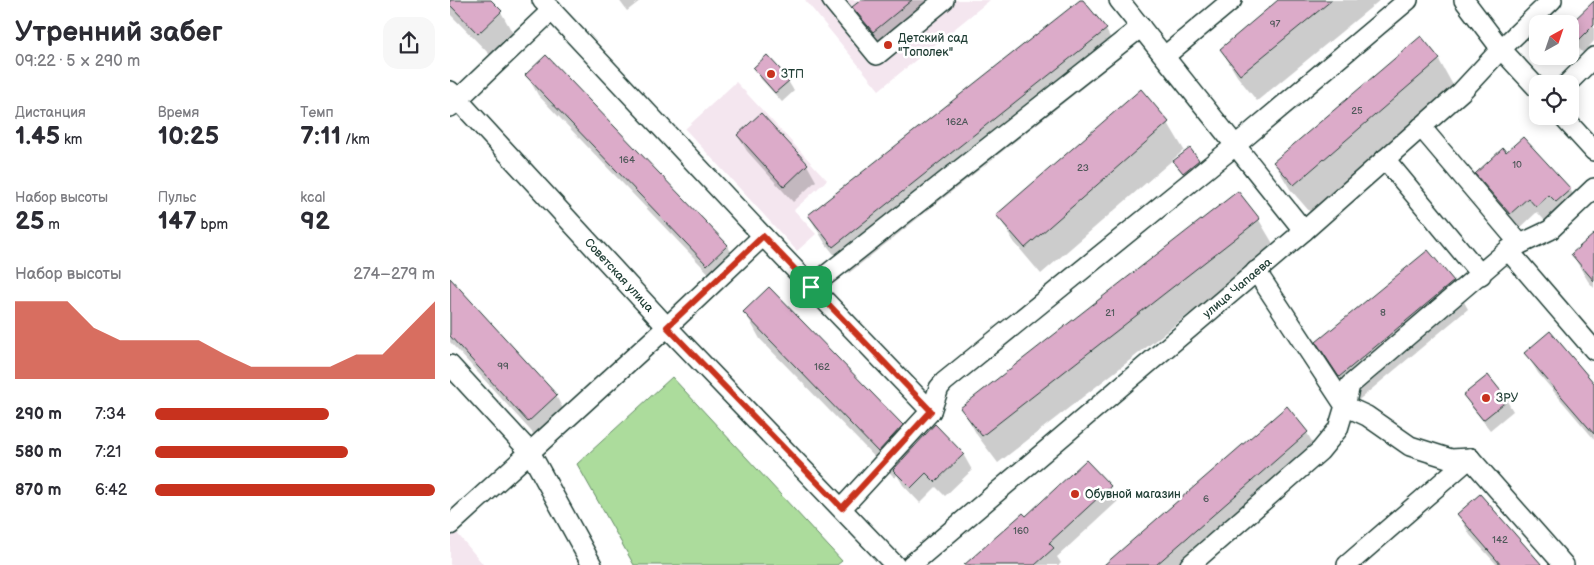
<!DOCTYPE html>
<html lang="ru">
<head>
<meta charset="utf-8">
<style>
  :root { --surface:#fff; --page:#f7f7f7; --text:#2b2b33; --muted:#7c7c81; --accent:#c8321e }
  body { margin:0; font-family:"Balsamiq Sans",sans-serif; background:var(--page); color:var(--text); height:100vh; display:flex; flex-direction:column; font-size:19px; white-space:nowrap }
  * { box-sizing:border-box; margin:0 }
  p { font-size:16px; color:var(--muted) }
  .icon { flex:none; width:28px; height:28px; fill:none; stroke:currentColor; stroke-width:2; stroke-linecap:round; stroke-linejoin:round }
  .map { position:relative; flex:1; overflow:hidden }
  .drawer { display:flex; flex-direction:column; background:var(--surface); width:450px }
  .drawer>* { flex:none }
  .needle { width:32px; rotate:40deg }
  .fabs { position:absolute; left:1079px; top:15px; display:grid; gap:10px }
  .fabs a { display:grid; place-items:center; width:50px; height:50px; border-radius:10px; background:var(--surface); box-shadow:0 2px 12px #0003; font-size:25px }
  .pin { position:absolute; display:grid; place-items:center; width:42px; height:42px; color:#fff; margin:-21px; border-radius:10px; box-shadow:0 2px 8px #0006 }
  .round { display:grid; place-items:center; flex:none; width:52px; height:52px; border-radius:15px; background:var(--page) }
  .head { display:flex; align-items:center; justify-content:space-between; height:85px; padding:0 15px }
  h1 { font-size:28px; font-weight:600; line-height:38px }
  .metrics { display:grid; grid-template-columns:repeat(3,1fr); gap:8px; height:85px; padding:5px 15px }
  .metrics div { display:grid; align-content:center }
  .metrics b { font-size:25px; font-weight:600 }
  .metrics small { font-size:14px; font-weight:400 }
  .metrics p { font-size:14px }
  .chart { height:140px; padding:10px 15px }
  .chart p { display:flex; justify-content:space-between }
  .chart svg { width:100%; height:90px; margin-top:5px; fill:var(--accent); opacity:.7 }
  ul { padding:0 15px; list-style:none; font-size:16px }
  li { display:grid; grid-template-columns:80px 60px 1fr; align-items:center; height:38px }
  li i { height:12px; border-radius:6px; background:var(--accent) }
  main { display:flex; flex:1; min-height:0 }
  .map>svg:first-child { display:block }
  .built { fill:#f4e6ef }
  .green { fill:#acdc9c; stroke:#668c68 }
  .shadow { fill:#0003 }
  .building { fill:#dcabc9; stroke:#1f3d34 }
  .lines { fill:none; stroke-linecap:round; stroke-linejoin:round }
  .minor-casing { stroke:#1f3d34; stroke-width:22 }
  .minor { stroke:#fff; stroke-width:19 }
  .route-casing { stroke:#fff; stroke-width:10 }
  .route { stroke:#c8321e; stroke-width:6 }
  .poi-dot { fill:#c8321e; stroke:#fff; stroke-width:2 }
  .labels { text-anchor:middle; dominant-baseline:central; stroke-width:5; stroke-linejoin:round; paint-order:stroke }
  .number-label { font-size:10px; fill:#4e5859 }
  .poi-label { font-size:12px; fill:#1f3d34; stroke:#fff; text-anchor:start }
  .street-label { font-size:12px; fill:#1f3d34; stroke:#fff }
</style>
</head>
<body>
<main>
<section class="drawer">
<div class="head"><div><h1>Утренний забег</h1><p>09:22 · 5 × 290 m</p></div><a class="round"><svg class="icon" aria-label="share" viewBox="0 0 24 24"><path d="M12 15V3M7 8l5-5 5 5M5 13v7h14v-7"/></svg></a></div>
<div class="metrics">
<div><p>Дистанция</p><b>1.45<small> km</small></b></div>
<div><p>Время</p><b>10:25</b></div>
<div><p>Темп</p><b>7:11<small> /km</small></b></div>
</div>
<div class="metrics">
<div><p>Набор высоты</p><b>25<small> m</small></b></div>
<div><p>Пульс</p><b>147<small> bpm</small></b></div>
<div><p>kcal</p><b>92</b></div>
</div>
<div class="chart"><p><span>Набор высоты</span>274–279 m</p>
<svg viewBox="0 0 160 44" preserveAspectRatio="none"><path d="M0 44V6L10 6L20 6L30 19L40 25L50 25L60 25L70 25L80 32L90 38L100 38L110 38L120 38L130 32L140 32L150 19L160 6V44z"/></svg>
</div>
<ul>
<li><b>290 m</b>7:34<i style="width:62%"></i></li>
<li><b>580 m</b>7:21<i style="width:69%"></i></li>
<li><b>870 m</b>6:42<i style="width:100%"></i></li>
</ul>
</section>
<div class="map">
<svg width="1144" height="565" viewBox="0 0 1144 565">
  <rect width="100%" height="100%" fill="#fff"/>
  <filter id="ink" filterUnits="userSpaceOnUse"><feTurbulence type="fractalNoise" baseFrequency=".02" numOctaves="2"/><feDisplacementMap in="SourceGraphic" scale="10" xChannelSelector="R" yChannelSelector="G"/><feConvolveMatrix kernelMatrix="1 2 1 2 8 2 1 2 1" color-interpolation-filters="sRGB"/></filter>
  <g filter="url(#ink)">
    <!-- built -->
    <path class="built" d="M 355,0 L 540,0 L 429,90 Z
      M 286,82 L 377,180 L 344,210 L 366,234 L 347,251 L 235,129 Z
      M 0,525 L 33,564 L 32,565 L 0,565 Z"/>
    <!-- green -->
    <path class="green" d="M 222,377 L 392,561 L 387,565 L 184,565 L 127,464 Z"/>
    <!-- shadow -->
    <path class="shadow" d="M 0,0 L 39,0 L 51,12 L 66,39 L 45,60 L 0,14 Z
      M 169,0 L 191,0 L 177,11 Z
      M 413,0 L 497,0 L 435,52 L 416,27 L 404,7 Z
      M 632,0 L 656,30 L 671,57 L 399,273 L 375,243 L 359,216 Z
      M 830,0 L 930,0 L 807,101 L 787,76 L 771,49 Z
      M 1144,2 L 1144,41 L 1133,53 L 1120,39 L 1120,26 Z
      M 989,60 L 1004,87 L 860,212 L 840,189 L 824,162 Z
      M 305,68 L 338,81 L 344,91 L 332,102 L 311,79 Z
      M 77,75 L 277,245 L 289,265 L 269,284 L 88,95 Z
      M 690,91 L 718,123 L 734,150 L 591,274 L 564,242 L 548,215 Z
      M 311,115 L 357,165 L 366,181 L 343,202 L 297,151 L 288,136 Z
      M 739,150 L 751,166 L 736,178 L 727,166 Z
      M 1056,154 L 1120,189 L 1129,205 L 1096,222 L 1087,212 L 1069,229 L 1036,189 L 1027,174 Z
      M 788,193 L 809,220 L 825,247 L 548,463 L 527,435 L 512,408 Z
      M 1144,235 L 1144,288 L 1138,281 L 1122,254 Z
      M 978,252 L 1003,282 L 1018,309 L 905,403 L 868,342 Z
      M 0,280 L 106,396 L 117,416 L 90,441 L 0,342 Z
      M 295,312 L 452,426 L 465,448 L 513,454 L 522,470 L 495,496 L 486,487 L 470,503 L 453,485 L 447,475 L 445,478 L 310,339 Z
      M 1076,353 L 1144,385 L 1144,439 L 1088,373 Z
      M 1038,377 L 1057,401 L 1063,411 L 1040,430 L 1021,406 L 1015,396 Z
      M 837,408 L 857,433 L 873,460 L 753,565 L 656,565 Z
      M 636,462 L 660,487 L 668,501 L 607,557 L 611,563 L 609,565 L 517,565 L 575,517 Z
      M 1009,515 L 1091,565 L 1047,565 L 1020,535 Z"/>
    <!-- building -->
    <path class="building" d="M 0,0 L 41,0 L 52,11 L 28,34 L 0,5 Z
      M 411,0 L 462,0 L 423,32 L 402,7 Z
      M 630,0 L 633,0 L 657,29 L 383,247 L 358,215 Z
      M 828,0 L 882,0 L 790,75 L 770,49 Z
      M 1144,1 L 1144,25 L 1120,49 L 1120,24 Z
      M 971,36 L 990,59 L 844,185 L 823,162 Z
      M 96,55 L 278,245 L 257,265 L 75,75 Z
      M 317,55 L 340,80 L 325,93 L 303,68 Z
      M 691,89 L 719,122 L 575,248 L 546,215 Z
      M 311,113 L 358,164 L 334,187 L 287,135 Z
      M 1073,137 L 1121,189 L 1106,202 L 1099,195 L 1086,207 L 1078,198 L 1060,214 L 1025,174 L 1053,148 L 1056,152 Z
      M 740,148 L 749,160 L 733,173 L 723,161 Z
      M 788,191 L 810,219 L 532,436 L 510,408 Z
      M 1144,234 L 1144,281 L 1121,254 Z
      M 978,250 L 1004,281 L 889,377 L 866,342 Z
      M 0,278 L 107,395 L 78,422 L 0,336 Z
      M 319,287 L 453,425 L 428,452 L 293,312 Z
      M 1100,331 L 1144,383 L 1144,434 L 1074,353 Z
      M 1038,375 L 1058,400 L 1033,420 L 1013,395 Z
      M 837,406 L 858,432 L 706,565 L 654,565 Z
      M 485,424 L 514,454 L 485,482 L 476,473 L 461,488 L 443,470 Z
      M 636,460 L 661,486 L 599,543 L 604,548 L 585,565 L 514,565 L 573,513 L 576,516 Z
      M 1030,494 L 1092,565 L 1051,565 L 1007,514 Z"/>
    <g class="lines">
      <defs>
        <g id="minor">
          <path d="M 92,0 L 313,236 L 481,411 L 392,508"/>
          <path d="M 382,0 L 427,55 L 494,0"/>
          <path d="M 669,0 L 854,231"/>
          <path d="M 1014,0 L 1051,49 L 1088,89"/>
          <path d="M 715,56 L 782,0"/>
          <path d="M 1117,84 L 1144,57"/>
          <path id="s1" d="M 0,91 L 217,327 L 445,565"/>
          <path d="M 0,107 L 102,10"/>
          <path d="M 1112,116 L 1144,151"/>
          <path d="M 971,127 L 1070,244"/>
          <path d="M 935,159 L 1031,275"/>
          <path d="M 1058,250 L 1144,350"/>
          <path d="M 361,287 L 691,27"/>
          <path d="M 0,365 L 80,452 L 217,327 L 313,236"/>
          <path d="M 481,411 L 489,388 L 494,382 L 786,145 L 958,0"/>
          <path d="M 1020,458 L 1001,459 L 960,446 L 917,416 L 895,406 L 900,385 L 1058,250 L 1100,230 L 1144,188"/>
          <path d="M 1020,458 L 1114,565"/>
          <path d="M 0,525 L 80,452 L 142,565"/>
          <path id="s2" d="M 461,565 L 854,231 L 1011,92 L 1051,49 L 1102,0"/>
          <path d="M 740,565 L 870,451 L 888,429 L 895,406 L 806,271"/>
          <path d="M 897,565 L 1020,458"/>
        </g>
      </defs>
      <!-- minor casing -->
      <use href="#minor" class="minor-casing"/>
      <!-- minor -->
      <use href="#minor" class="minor"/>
    </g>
  </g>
  <g class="lines" filter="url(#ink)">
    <defs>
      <path id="route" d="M 313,236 L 481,411 L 392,508 L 217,327 Z"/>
    </defs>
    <!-- route casing -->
    <use href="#route" class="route-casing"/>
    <!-- route -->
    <use href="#route" class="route"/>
  </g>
  <!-- markers -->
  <g class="poi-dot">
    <circle cx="438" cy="45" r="5"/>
    <circle cx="321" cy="74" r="5"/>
    <circle cx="1036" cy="398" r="5"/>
    <circle cx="625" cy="494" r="5"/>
  </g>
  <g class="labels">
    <!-- number labels -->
    <g class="number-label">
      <text x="825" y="24">97</text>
      <text x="907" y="111">25</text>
      <text x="507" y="122">162А</text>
      <text x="177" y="160">164</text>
      <text x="1067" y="165">10</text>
      <text x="633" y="168">23</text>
      <text x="660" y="313">21</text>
      <text x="933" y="313">8</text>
      <text x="53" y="366">99</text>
      <text x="372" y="367">162</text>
      <text x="756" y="499">6</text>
      <text x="571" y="531">160</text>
      <text x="1050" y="540">142</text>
    </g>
    <!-- poi labels -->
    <g class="poi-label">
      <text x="448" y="38">Детский сад<tspan x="448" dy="14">"Тополек"</tspan></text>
      <text x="331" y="74">ЗТП</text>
      <text x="1046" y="398">ЗРУ</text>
      <text x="635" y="494">Обувной магазин</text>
    </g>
    <!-- street labels -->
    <g class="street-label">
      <text stroke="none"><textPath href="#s1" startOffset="250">Советская улица</textPath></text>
      <text stroke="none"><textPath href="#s2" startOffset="428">улица Чапаева</textPath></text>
    </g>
  </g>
</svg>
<div class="fabs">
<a><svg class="needle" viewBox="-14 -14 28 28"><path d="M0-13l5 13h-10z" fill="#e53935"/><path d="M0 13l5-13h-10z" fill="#7c7c81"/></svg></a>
<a><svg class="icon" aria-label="locate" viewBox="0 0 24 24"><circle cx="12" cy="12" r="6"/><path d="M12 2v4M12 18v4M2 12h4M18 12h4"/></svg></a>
</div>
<div class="pin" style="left:361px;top:287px;background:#1e9e55"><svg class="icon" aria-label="arrive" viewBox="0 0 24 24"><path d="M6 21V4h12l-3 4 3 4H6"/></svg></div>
</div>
</main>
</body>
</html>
